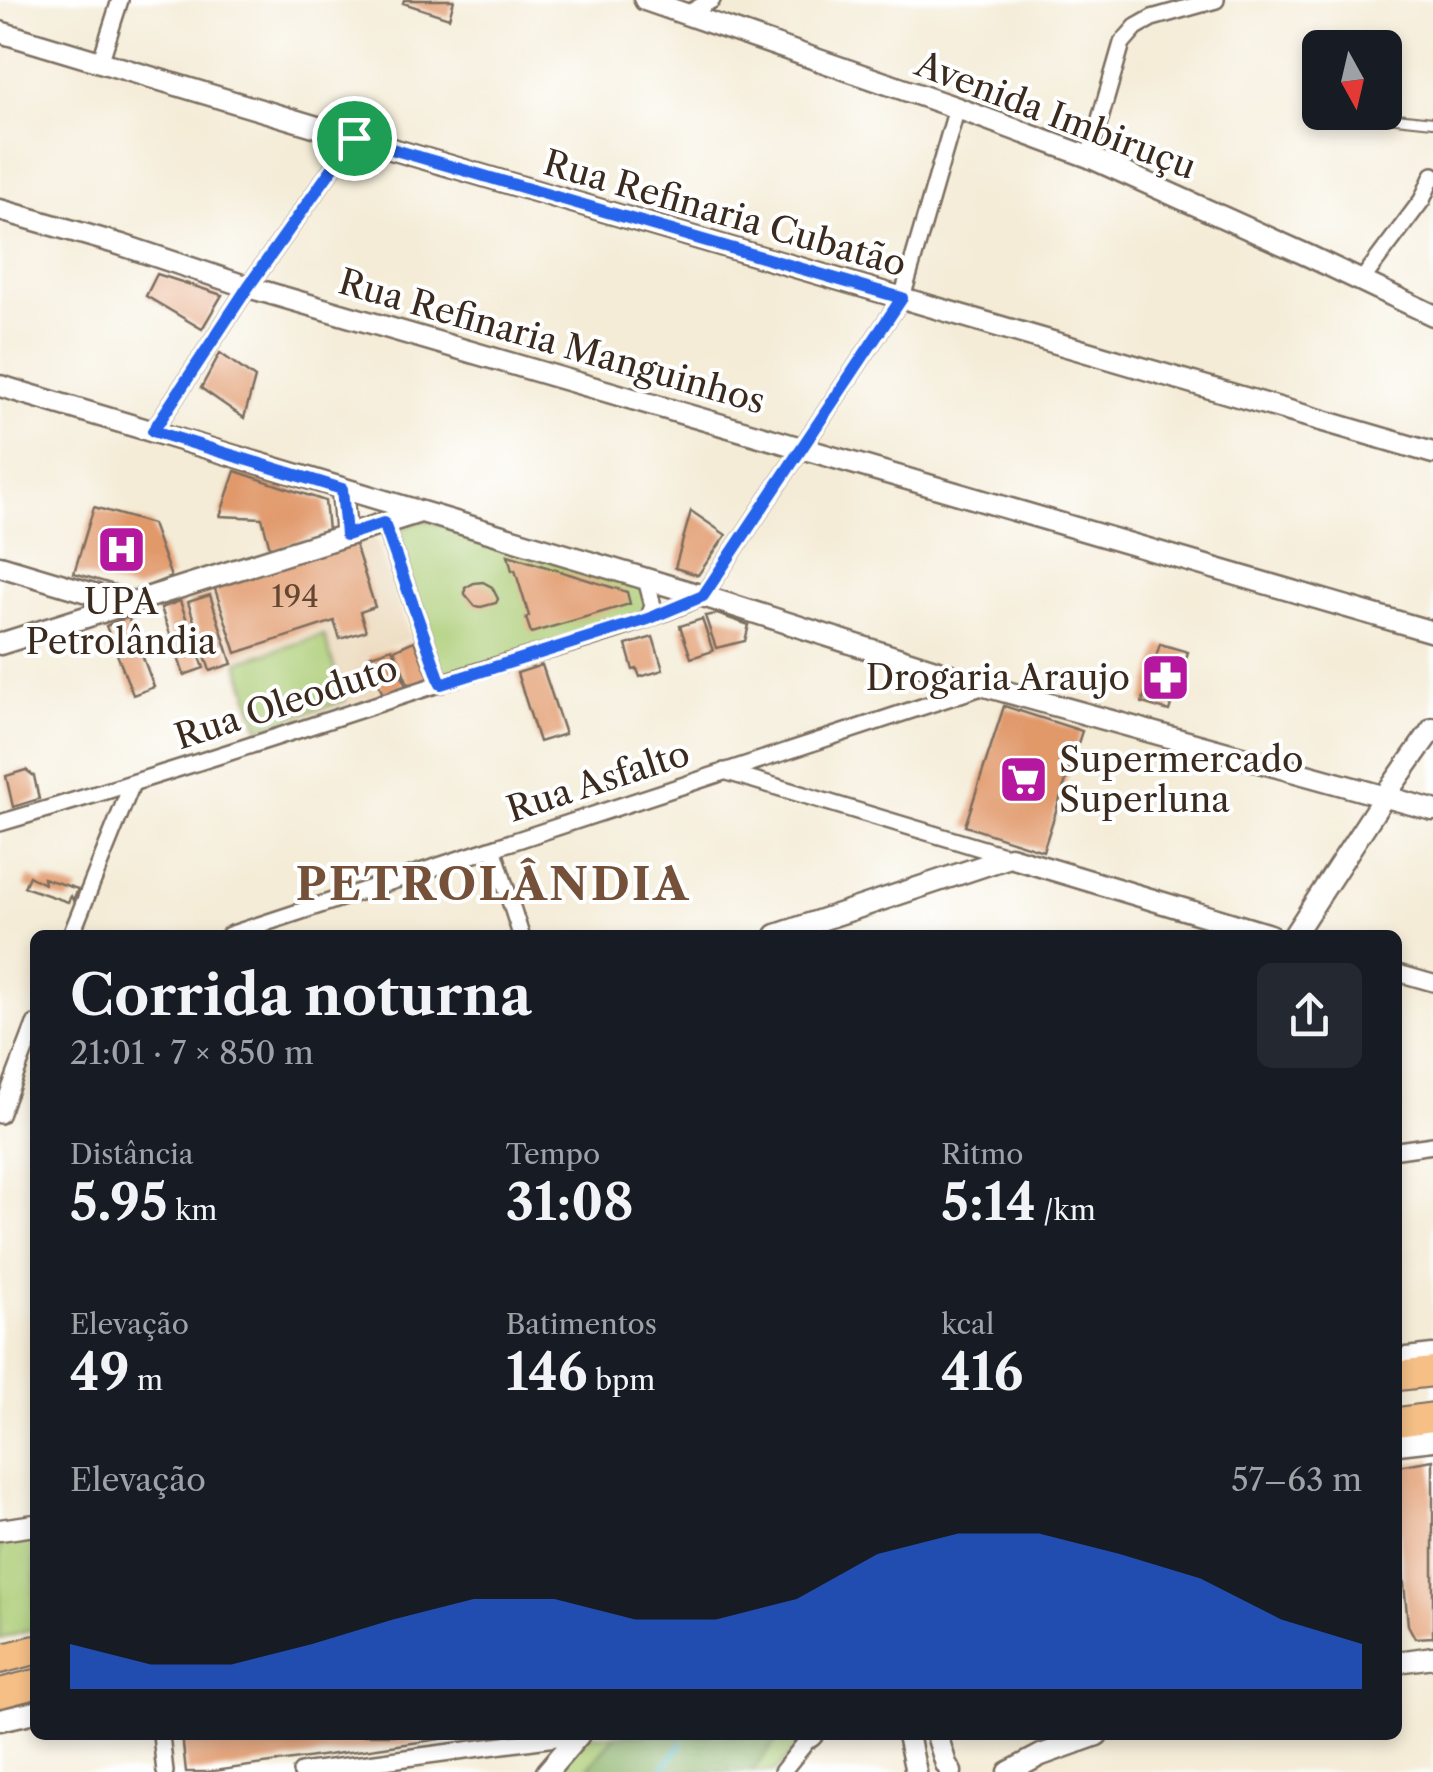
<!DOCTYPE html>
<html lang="pt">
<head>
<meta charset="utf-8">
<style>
  :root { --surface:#171b24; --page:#242831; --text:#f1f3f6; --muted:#9ea1a6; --accent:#2563eb }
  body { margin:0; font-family:"Libre Caslon Text",serif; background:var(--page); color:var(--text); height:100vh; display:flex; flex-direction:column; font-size:38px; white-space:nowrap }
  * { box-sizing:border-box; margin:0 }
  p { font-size:32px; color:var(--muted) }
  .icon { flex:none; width:55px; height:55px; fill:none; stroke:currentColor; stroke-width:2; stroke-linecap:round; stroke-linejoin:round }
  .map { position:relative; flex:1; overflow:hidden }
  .sheet { position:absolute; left:30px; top:930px; width:1372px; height:810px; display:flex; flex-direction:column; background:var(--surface); border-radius:15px; box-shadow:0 5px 15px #0003 }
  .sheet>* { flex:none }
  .needle { width:65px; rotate:172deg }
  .fabs { position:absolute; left:1302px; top:30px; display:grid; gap:20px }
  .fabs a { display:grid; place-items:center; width:100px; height:100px; border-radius:15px; background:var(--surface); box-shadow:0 5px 15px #0003; font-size:50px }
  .pin { position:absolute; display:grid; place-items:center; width:85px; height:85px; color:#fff; margin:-42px; border:5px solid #fff; border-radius:50%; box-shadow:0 2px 10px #0007 }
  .round { display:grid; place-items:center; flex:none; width:105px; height:105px; border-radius:15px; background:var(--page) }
  .summary { display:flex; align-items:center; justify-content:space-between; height:170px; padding:0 40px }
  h1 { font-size:55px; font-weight:700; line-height:75px }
  .figures { display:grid; grid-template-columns:repeat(3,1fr); gap:15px; height:170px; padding:10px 40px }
  .figures div { display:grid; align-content:center }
  .figures b { font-size:50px; font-weight:700 }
  .figures small { font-size:28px; font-weight:400 }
  .figures p { font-size:28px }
  .chart { height:280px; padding:20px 40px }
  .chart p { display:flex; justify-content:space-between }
  .chart svg { width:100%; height:180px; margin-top:10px; fill:var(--accent); opacity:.7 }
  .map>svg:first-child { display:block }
  .built { fill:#ebd8ba }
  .green { fill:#abcc75; stroke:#737b4a; stroke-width:2.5 }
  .forest { fill:#88b066; stroke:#626d42; stroke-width:2.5 }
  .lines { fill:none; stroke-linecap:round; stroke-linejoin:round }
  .stream { stroke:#50bccb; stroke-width:5 }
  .building { fill:#e1996b }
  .service-casing { stroke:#7c6e5f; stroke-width:12 }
  .minor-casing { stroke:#7c6e5f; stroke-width:20 }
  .tertiary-casing { stroke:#7c6e5f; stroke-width:25 }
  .trunk-casing { stroke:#7c6e5f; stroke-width:32 }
  .service { stroke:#fff; stroke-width:8 }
  .minor { stroke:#fff; stroke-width:15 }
  .tertiary { stroke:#fff; stroke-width:20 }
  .trunk { stroke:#f5bf86; stroke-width:28 }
  .route-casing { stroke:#fff; stroke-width:20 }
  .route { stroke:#2563eb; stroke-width:12 }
  .labels { text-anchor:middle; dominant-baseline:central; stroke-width:8; stroke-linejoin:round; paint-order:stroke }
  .number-label { font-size:30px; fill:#644631 }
  .street-label { font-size:35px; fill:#3b2a1e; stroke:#fff }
  .poi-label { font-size:35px; fill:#3b2a1e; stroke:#fff }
  .district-label { font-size:45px; font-weight:bold; letter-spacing:2.5px; fill:#755139; stroke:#fff }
</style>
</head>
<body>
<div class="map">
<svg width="1433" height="1772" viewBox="0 0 1433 1772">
  <rect width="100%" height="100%" fill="#fff"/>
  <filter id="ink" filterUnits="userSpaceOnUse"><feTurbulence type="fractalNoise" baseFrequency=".01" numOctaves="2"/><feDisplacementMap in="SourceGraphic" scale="20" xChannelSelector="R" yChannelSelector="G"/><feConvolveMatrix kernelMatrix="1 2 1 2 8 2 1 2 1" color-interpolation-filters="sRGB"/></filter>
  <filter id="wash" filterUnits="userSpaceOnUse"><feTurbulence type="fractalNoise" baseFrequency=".0048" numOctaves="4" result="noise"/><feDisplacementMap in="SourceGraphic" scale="40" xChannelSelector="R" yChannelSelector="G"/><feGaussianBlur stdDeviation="2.25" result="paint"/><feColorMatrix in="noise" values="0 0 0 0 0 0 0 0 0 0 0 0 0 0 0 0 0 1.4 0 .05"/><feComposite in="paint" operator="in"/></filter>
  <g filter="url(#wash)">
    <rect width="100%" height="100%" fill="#f4ecd7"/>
    <!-- built -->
    <path class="built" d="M 375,537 L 411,639 L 367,655 L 379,695 L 258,734 L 209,586 Z"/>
    <!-- green -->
    <path class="green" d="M 424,520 L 643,587 L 649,604 L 645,616 L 442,679 L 393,531 Z
      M 324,635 L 345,701 L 259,728 L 238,662 Z
      M 35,1537 L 35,1629 L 0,1639 L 0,1541 Z
      M 583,1735 L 801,1735 L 804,1738 L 775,1772 L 552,1772 Z"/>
    <!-- forest -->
    <path class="forest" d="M 615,1735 L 773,1735 L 777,1739 L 752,1772 L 585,1772 Z"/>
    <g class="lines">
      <!-- stream -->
      <path class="stream" d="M 660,1772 L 682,1743"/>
    </g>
    <g id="blocks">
      <!-- building -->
      <path class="building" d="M 404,0 L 454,0 L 449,18 L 403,3 Z
        M 157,274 L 222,295 L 202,329 L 146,296 Z
        M 220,353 L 255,378 L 244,418 L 201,388 Z
        M 235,471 L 325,501 L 328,530 L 271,552 L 262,518 L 220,516 Z
        M 94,507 L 152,524 L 171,577 L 135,591 L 74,573 Z
        M 691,511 L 726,535 L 698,575 L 675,568 Z
        M 354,541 L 375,607 L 360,612 L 366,631 L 340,639 L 334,621 L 236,653 L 214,586 Z
        M 508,555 L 627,592 L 630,604 L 531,633 L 526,618 L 529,616 L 515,570 L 512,571 Z
        M 483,582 L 492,587 L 498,599 L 496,603 L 481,607 L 475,606 L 465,594 L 465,588 L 474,583 Z
        M 210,595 L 232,664 L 210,671 L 188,602 Z
        M 180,601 L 204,668 L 184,675 L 161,608 Z
        M 717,614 L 749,625 L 745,641 L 716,648 L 705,616 Z
        M 128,617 L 154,687 L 133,695 L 106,626 Z
        M 702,619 L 713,651 L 691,658 L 680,626 Z
        M 653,637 L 663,670 L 640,677 L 637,669 L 633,670 L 626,645 Z
        M 414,641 L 429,678 L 409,686 L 394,650 Z
        M 1160,644 L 1188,652 L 1169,711 L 1142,703 Z
        M 392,648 L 406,686 L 383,695 L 368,656 Z
        M 542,665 L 565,734 L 539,742 L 517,673 Z
        M 1004,706 L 1082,731 L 1043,851 L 965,826 Z
        M 26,770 L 34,776 L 39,799 L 13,807 L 6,776 Z
        M 29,876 L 44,884 L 43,878 L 78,889 L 73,900 L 71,896 L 68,902 L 24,887 Z
        M 1433,1460 L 1433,1637 L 1415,1638 L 1408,1625 L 1398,1521 L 1398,1466 Z
        M 182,1735 L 455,1735 L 455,1737 L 207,1772 L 186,1772 Z"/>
    </g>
  </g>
  <g filter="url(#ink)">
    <use href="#blocks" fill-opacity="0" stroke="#7c6e5f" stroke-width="2.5"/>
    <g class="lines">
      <defs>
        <path id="service" d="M 1340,112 L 1433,122"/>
        <path id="minor" d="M 687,14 L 712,0
          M 100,63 L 120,0
          M 1089,157 L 1122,43 L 1136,27 L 1152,18 L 1216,0
          M 1362,280 L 1422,200 L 1433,175
          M 153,431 L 248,287 L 354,138
          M 384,523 L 441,684
          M 646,579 L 653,606 L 648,619
          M 724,771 L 1010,857
          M 0,823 C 153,778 305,728 457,678 C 539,651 625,633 703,596 L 902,298 L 957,108
          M 493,848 L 521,935
          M 71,935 L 132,784
          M 229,935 L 985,686
          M 1398,973 L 1433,983
          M 0,1115 L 35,1024
          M 1398,1150 L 1433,1145
          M 161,1735 L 165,1772
          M 301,1772 L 578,1735
          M 782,1772 L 810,1737"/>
        <path id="tertiary" d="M 645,0 L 957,108 L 1089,157 L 1309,256 L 1433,315
          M 0,32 L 354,138 L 1433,453
          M 0,210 L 122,245 L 248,287 L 1433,632
          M 0,386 L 703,596 L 985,686 L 1433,810
          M 342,489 L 346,535
          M 0,566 L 127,604
          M 0,644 L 417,513
          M 776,935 L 1010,857 L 1270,935
          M 1294,935 L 1384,797 L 1433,728
          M 1398,1359 L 1433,1355
          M 1398,1444 L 1433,1440
          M 0,1530 L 35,1525
          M 1398,1662 L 1433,1657
          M 0,1720 L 35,1712
          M 808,1735 L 810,1737 L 812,1735
          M 908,1735 L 916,1772
          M 937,1735 L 946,1764 L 951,1772
          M 547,1772 L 579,1735
          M 1009,1772 L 1041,1755 L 1097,1735"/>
        <path id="trunk" d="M 1398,1376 L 1433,1372
          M 1398,1422 L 1433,1417
          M 0,1659 L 35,1650
          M 0,1693 L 35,1684"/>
      </defs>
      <!-- service casing -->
      <use href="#service" class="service-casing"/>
      <!-- minor casing -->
      <use href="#minor" class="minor-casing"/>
      <!-- tertiary casing -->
      <use href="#tertiary" class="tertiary-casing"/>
      <!-- trunk casing -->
      <use href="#trunk" class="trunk-casing"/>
      <!-- service -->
      <use href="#service" class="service"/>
      <!-- minor -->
      <use href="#minor" class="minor"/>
      <!-- tertiary -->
      <use href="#tertiary" class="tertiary"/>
      <!-- trunk -->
      <use href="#trunk" class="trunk"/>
    </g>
  </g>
  <g class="lines" filter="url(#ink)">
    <defs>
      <path id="route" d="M 354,138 L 902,298 L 703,596 L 648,619 L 441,684 L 384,523 L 346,535 L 342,489 L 153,431 L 248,287 Z"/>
    </defs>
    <!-- route casing -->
    <use href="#route" class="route-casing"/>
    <!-- route -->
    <use href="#route" class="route"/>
  </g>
  <!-- icons -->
  <defs>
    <symbol id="hospital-square" viewBox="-11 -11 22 22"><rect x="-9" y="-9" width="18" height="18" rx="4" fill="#b5179e" stroke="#fff"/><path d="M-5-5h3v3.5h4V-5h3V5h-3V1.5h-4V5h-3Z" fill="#fff"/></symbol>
    <symbol id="pharmacy-square" viewBox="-11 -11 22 22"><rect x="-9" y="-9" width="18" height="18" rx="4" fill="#b5179e" stroke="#fff"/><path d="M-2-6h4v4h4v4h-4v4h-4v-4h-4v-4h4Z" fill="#fff"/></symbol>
    <symbol id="supermarket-square" viewBox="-11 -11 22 22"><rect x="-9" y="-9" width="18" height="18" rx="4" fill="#b5179e" stroke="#fff"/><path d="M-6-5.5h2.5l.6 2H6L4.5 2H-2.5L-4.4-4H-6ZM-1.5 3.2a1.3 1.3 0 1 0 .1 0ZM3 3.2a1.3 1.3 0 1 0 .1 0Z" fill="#fff"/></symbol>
  </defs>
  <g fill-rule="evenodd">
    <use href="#hospital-square" x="94" y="522" width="55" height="55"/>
    <use href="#pharmacy-square" x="1138" y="650" width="55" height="55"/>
    <use href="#supermarket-square" x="996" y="752" width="55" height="55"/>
  </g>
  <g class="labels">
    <!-- number labels -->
    <g class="number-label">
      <text x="295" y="596">194</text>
    </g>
    <!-- street labels -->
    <g class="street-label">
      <text transform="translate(1056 115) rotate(21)">Avenida Imbiruçu</text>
      <text transform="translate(725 213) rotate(16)">Rua Refinaria Cubatão</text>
      <text transform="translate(552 341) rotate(16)">Rua Refinaria Manguinhos</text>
      <text transform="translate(286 702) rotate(-18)">Rua Oleoduto</text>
      <text transform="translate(598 781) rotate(-18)">Rua Asfalto</text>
    </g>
    <!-- poi labels -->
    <g class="poi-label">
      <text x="121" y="601">UPA<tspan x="121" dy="40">Petrolândia</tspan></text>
      <text x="1130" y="677" text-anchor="end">Drogaria Araujo</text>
      <text x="1059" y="759" text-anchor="start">Supermercado<tspan x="1059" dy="40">Superluna</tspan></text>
    </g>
    <!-- district labels -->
    <g class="district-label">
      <text x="493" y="884">PETROLÂNDIA</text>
    </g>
  </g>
</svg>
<div class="fabs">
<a><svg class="needle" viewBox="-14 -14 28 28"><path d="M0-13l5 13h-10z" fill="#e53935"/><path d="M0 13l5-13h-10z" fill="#9ea1a6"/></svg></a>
</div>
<div class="pin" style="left:354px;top:138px;background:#1e9e55"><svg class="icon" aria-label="arrive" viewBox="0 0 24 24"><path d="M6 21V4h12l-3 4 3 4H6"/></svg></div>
<section class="sheet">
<div class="summary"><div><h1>Corrida noturna</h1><p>21:01 · 7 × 850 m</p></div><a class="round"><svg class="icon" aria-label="share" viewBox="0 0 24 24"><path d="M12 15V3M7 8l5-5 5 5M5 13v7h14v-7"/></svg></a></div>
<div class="figures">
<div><p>Distância</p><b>5.95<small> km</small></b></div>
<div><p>Tempo</p><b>31:08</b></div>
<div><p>Ritmo</p><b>5:14<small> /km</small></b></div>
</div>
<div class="figures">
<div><p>Elevação</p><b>49<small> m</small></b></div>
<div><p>Batimentos</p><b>146<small> bpm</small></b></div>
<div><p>kcal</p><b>416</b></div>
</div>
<div class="chart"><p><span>Elevação</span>57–63 m</p>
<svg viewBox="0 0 160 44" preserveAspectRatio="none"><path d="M0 44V33L10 38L20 38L30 33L40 27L50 22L60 22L70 27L80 27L90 22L100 11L110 6L120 6L130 11L140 17L150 27L160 33V44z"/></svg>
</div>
</section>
</div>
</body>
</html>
